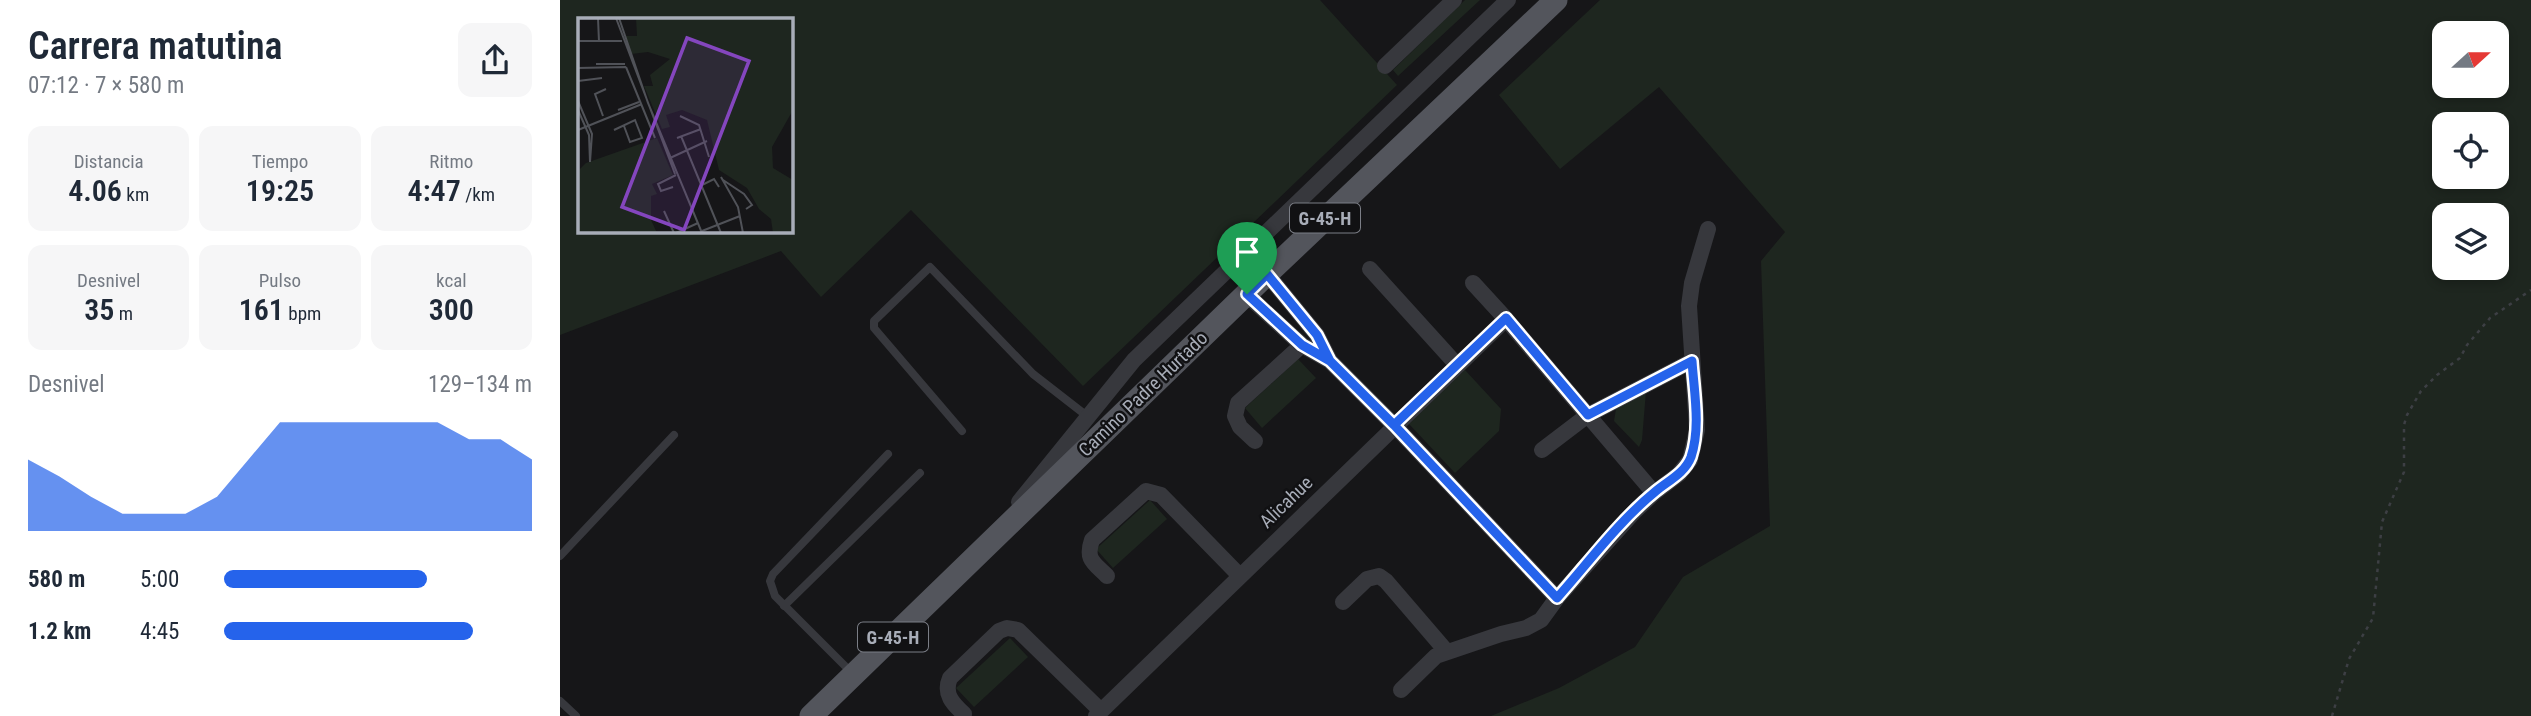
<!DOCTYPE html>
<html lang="es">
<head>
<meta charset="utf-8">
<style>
  :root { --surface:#fff; --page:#f6f6f7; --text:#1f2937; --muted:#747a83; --accent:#2563eb }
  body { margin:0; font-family:"Roboto Condensed",sans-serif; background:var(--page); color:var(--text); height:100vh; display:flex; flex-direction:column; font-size:26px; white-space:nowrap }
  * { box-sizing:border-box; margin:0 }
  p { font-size:23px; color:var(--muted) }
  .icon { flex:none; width:38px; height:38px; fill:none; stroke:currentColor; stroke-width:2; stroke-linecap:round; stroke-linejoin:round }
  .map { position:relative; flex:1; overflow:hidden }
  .side { display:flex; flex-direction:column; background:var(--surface); width:560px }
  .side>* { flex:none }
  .needle { width:46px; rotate:69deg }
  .tools { position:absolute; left:1872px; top:21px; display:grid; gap:14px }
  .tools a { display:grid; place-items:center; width:77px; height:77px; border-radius:14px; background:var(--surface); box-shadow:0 4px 10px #0003; font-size:35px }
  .pin { position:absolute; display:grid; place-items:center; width:60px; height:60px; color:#fff; margin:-72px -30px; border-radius:50% 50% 50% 0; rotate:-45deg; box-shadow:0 0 7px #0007 }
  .pin .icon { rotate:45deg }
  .round { display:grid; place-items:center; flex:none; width:74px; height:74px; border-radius:14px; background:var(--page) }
  .overview { display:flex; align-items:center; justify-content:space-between; height:119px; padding:0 28px }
  h1 { font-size:38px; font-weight:600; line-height:52px }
  .stats { display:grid; grid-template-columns:repeat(3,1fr); gap:10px; height:119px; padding:7px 28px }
  .stats div { display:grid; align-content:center; border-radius:14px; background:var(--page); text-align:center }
  .stats b { font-size:30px; font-weight:600 }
  .stats small { font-size:19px; font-weight:400 }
  .stats p { font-size:19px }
  .chart { height:196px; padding:14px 28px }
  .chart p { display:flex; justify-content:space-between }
  .chart svg { width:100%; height:126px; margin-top:7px; fill:var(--accent); opacity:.7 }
  ul { padding:0 28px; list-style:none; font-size:23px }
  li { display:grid; grid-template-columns:112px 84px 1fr; align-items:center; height:52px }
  li i { height:18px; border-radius:9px; background:var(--accent) }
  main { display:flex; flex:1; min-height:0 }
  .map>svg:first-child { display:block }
  .green { fill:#1e261f; fill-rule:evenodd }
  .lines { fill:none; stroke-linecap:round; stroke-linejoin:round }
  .path { stroke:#3d3f44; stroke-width:2.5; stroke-dasharray:3.5 5; stroke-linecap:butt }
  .lane { stroke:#37383d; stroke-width:8 }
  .street { stroke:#37383d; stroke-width:16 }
  .primary { stroke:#53555c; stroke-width:23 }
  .route-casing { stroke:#fff; stroke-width:14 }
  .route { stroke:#2563eb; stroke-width:9 }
  .labels { text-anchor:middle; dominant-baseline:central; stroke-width:5; stroke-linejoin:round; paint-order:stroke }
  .shield { fill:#111113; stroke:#7b7e86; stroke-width:2 }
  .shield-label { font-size:18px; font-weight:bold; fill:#a8adb8 }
  .street-label { font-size:19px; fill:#a8adb8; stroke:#111113 }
  .inset-road { fill:none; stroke:#505258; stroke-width:2 }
  .view { fill:#8446be; fill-opacity:0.15; stroke:#8446be; stroke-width:3.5 }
  .inset-edge { fill:none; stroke:#a8adb8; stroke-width:3.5 }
</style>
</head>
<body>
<main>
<section class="side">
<div class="overview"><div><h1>Carrera matutina</h1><p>07:12 · 7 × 580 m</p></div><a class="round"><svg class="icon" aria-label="share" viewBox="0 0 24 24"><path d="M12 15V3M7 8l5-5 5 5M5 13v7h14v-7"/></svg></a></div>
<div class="stats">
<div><p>Distancia</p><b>4.06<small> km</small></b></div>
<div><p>Tiempo</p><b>19:25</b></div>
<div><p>Ritmo</p><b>4:47<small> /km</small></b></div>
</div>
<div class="stats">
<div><p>Desnivel</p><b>35<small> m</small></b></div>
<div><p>Pulso</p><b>161<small> bpm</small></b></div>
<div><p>kcal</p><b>300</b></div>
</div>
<div class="chart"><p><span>Desnivel</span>129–134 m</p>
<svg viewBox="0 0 160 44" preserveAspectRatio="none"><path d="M0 44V19L10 25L20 32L30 38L40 38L50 38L60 32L70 19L80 6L90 6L100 6L110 6L120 6L130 6L140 12L150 12L160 19V44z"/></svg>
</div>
<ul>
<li><b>580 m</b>5:00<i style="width:66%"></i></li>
<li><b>1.2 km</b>4:45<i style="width:81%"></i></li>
</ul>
</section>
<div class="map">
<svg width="1971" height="716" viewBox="0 0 1971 716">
  <rect width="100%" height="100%" fill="#161618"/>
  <!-- green -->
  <path class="green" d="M 0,0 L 760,0 L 837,85 L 523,386 L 351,210 L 261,297 L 221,251 L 0,335 ZM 19,19 L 231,19 L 231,231 L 19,231 Z
    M 905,0 L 920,0 L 838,76 L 833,70 Z
    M 1040,0 L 1971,0 L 1971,716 L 931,716 L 999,688 L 1075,647 L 1123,577 L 1210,526 L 1201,261 L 1225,232 L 1099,87 L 1000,169 L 939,95 ZM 1885,33 L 1937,33 L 1937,86 L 1885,86 ZM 1937,124 L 1937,177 L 1885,177 L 1885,124 ZM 1937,215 L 1937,268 L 1885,268 L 1885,215 Z
    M 738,359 L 756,378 L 702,428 L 685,408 Z
    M 905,370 L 941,409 L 939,431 L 895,473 L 849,424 Z
    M 1086,391 L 1082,440 L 1079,447 L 1054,421 L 1056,409 Z
    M 590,500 L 607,519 L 553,568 L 536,549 Z
    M 450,638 L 468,657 L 414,707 L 396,688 Z"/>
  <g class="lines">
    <!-- path -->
    <path class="path" d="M 1772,716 L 1789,659 L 1813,618 L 1822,522 L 1844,472 L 1844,425 L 1847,415 L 1861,391 L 1877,375 L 1900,358 L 1907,345 L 1930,318 L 1971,290"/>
    <!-- lane -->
    <path class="lane" d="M 402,431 L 314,328 L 314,321 L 370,267 L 473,374 L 527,416
      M 0,556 L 114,435
      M 224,606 L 360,473
      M 291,672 L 215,596 L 210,581 L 213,574 L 328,454
      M 0,701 L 16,716"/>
    <!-- street -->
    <path class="street" d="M 825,66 L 894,0
      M 810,269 L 897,365
      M 707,274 L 757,335 L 770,361
      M 913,283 L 946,319 L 1094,493
      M 686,294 L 742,345 L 770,361 L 834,425 L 997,598
      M 695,441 L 680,427 L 675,416 L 678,403 L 742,345
      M 982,450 L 1028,415 L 1132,361
      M 459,502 L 574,360 L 948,0
      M 547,576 C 534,563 525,560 532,540 L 586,491 L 601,495 L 680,576
      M 783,602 L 807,579 L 819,576 L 826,581 L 887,652
      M 841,690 L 876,656 L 941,634 L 966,628 L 981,620 L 997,598 L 1074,512 L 1094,493 L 1119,474 L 1130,460 L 1137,430 L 1129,306 L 1132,283 L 1148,229
      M 404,714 C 393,704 383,694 390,678 L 439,631 L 447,628 L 458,630 L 541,711
      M 536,716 L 946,319"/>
    <!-- primary -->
    <path class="primary" d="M 251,716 L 707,274 L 996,0"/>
  </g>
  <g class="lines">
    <defs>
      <path id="route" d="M 687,294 L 742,345 L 770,361 L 834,425 L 997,598 C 1029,562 1059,521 1096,491 C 1108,481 1125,473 1131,457 C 1141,427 1134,392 1132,361 L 1028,415 L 946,318 L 834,425 L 770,361 L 757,335 L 707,274 L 687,294"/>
    </defs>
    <!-- route casing -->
    <use href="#route" class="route-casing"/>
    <!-- route -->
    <use href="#route" class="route"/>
  </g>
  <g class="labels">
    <!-- shield labels -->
    <g class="shield">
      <rect x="730" y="203.5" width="70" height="29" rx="5"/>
      <rect x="298" y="622.5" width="70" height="29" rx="5"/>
    </g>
    <g class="shield-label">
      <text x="765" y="218">G-45-H</text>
      <text x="333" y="637">G-45-H</text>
    </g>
    <!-- street labels -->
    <g class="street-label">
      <text transform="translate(583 394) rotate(-44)">Camino Padre Hurtado</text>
      <text transform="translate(726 502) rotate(-44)">Alicahue</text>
    </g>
  </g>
  <!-- overview -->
  <g transform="translate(18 18)">
    <rect width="215" height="215" fill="#161618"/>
    <path d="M 58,0 L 215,0 L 215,92 L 194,129 L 195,150 L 215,162 L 215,215 L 195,215 L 193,201 L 181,191 L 169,170 L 141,152 L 129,102 L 104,92 L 88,97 L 92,109 L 84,111 L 66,68 L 75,68 L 72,57 L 92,41 L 70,34 L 53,36 L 47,18 L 59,18 ZM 79,120 L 95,157 L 74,166 L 79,176 L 73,178 L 73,202 L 79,215 L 0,215 L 0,153 L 8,145 Z" fill="#1e261f"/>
    <path class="inset-road" d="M 20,0 L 21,24M 38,0 L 97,156M 41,0 L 70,85 L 124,215M 0,23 L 44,23M 18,46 L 47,46M 48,49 L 77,120M 0,50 L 48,49M 0,63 L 24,60M 0,83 L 14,116 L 12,144M 0,92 L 11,117 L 12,144M 40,92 L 61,84M 25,98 L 17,76 L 28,71M 102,98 L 121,107 L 131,139M 0,112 L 64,86M 36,112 L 57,102 L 64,120 L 52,124 L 46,108M 103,118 L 143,215M 99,120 L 123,111M 92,140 L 129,123M 143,159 L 160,189 L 165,215M 145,162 L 166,176 L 174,187 L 168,191M 124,167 L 136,161 L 141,169M 95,169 L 83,173 L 80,166 L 98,157M 86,193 L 96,215M 124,213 L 162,198M 98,215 L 120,205"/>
    <path class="view" d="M 109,20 L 171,43 L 106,212 L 44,189 Z"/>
    <rect width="215" height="215" class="inset-edge"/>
  </g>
</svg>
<div class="tools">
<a><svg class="needle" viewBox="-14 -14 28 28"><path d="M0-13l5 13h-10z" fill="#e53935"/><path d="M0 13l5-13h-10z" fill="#747a83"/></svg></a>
<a><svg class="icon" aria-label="locate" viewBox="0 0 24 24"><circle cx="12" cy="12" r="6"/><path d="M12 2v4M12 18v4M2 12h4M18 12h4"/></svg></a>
<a><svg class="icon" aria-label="layers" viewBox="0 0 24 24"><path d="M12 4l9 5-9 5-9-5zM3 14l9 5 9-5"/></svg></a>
</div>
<div class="pin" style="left:687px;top:294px;background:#1e9e55"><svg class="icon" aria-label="arrive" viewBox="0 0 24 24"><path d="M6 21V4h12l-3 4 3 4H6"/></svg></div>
</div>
</main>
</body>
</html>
